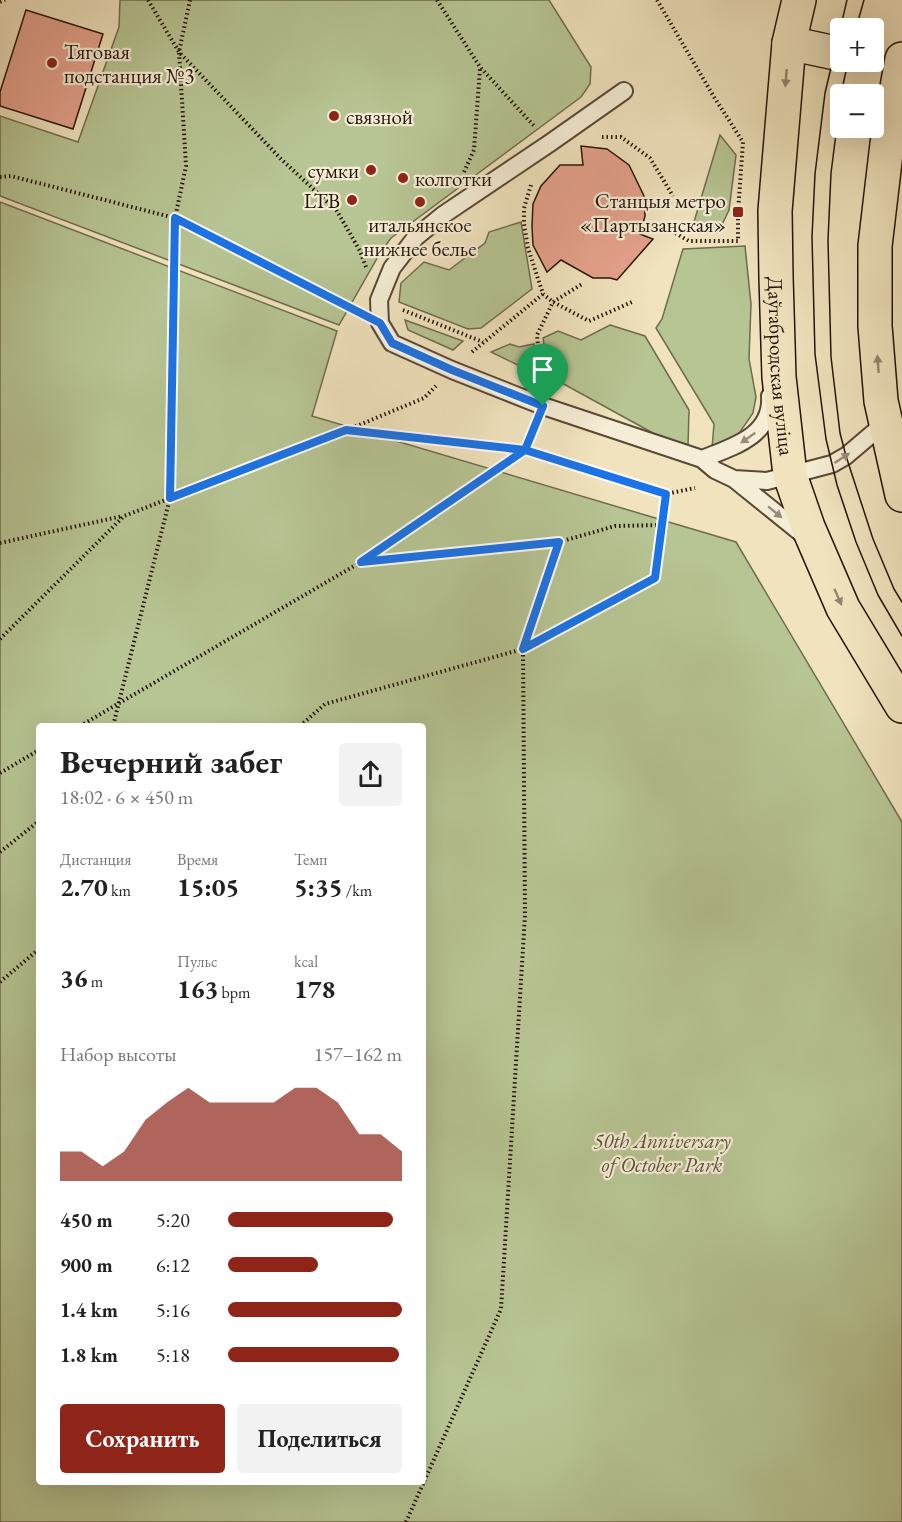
<!DOCTYPE html>
<html lang="ru">
<head>
<meta charset="utf-8">
<style>
  :root { --surface:#fff; --page:#f2f2f2; --text:#222; --muted:#767676; --accent:#8f2418 }
  body { margin:0; font-family:"EB Garamond",serif; background:var(--page); color:var(--text); height:100vh; display:flex; flex-direction:column; font-size:22px; white-space:nowrap }
  * { box-sizing:border-box; margin:0 }
  p { font-size:20px; color:var(--muted) }
  .icon { flex:none; width:33px; height:33px; fill:none; stroke:currentColor; stroke-width:2; stroke-linecap:round; stroke-linejoin:round }
  .map { position:relative; flex:1; overflow:hidden }
  .details { position:absolute; left:36px; top:723px; width:390px; height:762px; display:flex; flex-direction:column; background:var(--surface); border-radius:6px; box-shadow:0 6px 24px #0002 }
  .details>* { flex:none }
  .fabs { position:absolute; left:830px; top:18px; display:grid; gap:12px }
  .fabs a { display:grid; place-items:center; width:54px; height:54px; border-radius:6px; background:var(--surface); box-shadow:0 6px 24px #0002; font-size:30px }
  .pin { position:absolute; display:grid; place-items:center; width:51px; height:51px; color:#fff; margin:-62px -26px; border-radius:50% 50% 50% 0; rotate:-45deg; box-shadow:0 0 6px #0007 }
  .pin .icon { rotate:45deg }
  .round { display:grid; place-items:center; flex:none; width:63px; height:63px; border-radius:6px; background:var(--page) }
  .head { display:flex; align-items:center; justify-content:space-between; height:102px; padding:0 24px }
  h1 { font-size:33px; font-weight:700; line-height:45px }
  .metrics { display:grid; grid-template-columns:repeat(3,1fr); gap:9px; height:102px; padding:6px 24px }
  .metrics div { display:grid; align-content:center }
  .metrics b { font-size:26px; font-weight:700 }
  .metrics small { font-size:16px; font-weight:400 }
  .metrics p { font-size:16px }
  .chart { height:168px; padding:12px 24px }
  .chart p { display:flex; justify-content:space-between }
  .chart svg { width:100%; height:108px; margin-top:6px; fill:var(--accent); opacity:.7 }
  .cta { display:flex; gap:12px; margin-top:auto; padding:12px 24px }
  .cta a { flex:1; height:69px; border-radius:6px; background:var(--accent); color:#fff; font-size:24px; font-weight:700; line-height:69px; text-align:center }
  .cta a+a { background:var(--page); color:var(--text) }
  ul { padding:0 24px; list-style:none; font-size:20px }
  li { display:grid; grid-template-columns:96px 72px 1fr; align-items:center; height:45px }
  li i { height:15px; border-radius:8px; background:var(--accent) }
  .map>svg:first-child { display:block }
  .green { fill:#b7c493; stroke:#6e6c4e; stroke-width:1.5; fill-rule:evenodd }
  .building { fill:#e5a18c; stroke:#261409; stroke-width:1.5 }
  .lines { fill:none; stroke-linecap:round; stroke-linejoin:round }
  .service-casing { stroke:#584836; stroke-width:20 }
  .primary-casing { stroke:#261409; stroke-width:36 }
  .path { stroke:#261409; stroke-width:4; stroke-dasharray:1.5 3; stroke-linecap:butt }
  .service { stroke:#f5edd5; stroke-width:16 }
  .primary { stroke:#f0e3be; stroke-width:33 }
  .tram { stroke:#261409; stroke-width:1.5 }
  .oneway { fill:#95866d }
  .oneway2 { fill:#988b79 }
  .route-casing { stroke:#fff; stroke-width:12 }
  .route { stroke:#1a73e8; stroke-width:8 }
  .poi-dot { fill:#8f2418; stroke:#f5edd5; stroke-width:2 }
  .labels { text-anchor:middle; dominant-baseline:central; stroke-width:4.5; stroke-linejoin:round; paint-order:stroke }
  .poi-label { font-size:21px; fill:#261409; stroke:#f5edd5; text-anchor:start }
  .street-label { font-size:21px; fill:#261409; stroke:#f5edd5 }
  .park-label { font-size:21px; font-style:italic; fill:#595239; stroke:#f5edd5 }
</style>
</head>
<body>
<div class="map">
<svg width="902" height="1522" viewBox="0 0 902 1522">
  <rect width="100%" height="100%" fill="#f0e3be"/>
  <filter id="stains"><feTurbulence type="fractalNoise" baseFrequency=".00333" numOctaves="4"/><feColorMatrix values="0 0 0 0 .2 0 0 0 0 .09 0 0 0 0 .02 0 0 0 .5 -.17"/></filter>
  <radialGradient id="worn" r=".72"><stop offset=".6" stop-color="#630" stop-opacity="0"/><stop offset="1" stop-color="#630" stop-opacity=".3"/></radialGradient>
  <!-- green -->
  <path class="green" d="M 120,0 L 549,0 L 591,67 L 590,84 L 581,97 L 391,238 L 379,255 L 339,325 L 0,196 L 0,116 L 78,142 L 119,27 Z
    M 720,135 L 736,155 L 729,210 L 718,233 L 699,233 L 694,222 Z
    M 0,202 L 337,331 L 312,416 L 736,542 L 902,822 L 902,1522 L 0,1522 ZM 39,726 L 423,726 L 423,1482 L 39,1482 Z
    M 521,222 L 532,289 L 481,328 L 468,329 L 399,302 L 401,283 L 424,262 L 449,270 L 485,243 L 489,232 Z
    M 745,246 L 751,304 L 749,359 L 756,397 L 753,413 L 738,435 L 712,448 L 714,424 L 656,328 L 662,319 L 683,249 Z
    M 405,320 L 463,341 L 453,350 L 408,330 Z
    M 610,325 L 645,336 L 689,410 L 688,446 L 662,438 L 549,376 L 543,338 L 558,331 L 581,340 Z
    M 510,344 L 519,347 L 534,344 L 535,362 L 526,369 L 491,352 Z"/>
  <!-- building -->
  <path class="building" d="M 26,10 L 103,34 L 73,129 L 0,106 L 0,92 Z
    M 581,146 L 607,149 L 629,165 L 644,196 L 645,216 L 640,234 L 653,239 L 617,280 L 610,278 L 593,278 L 561,260 L 547,272 L 533,245 L 532,226 L 533,204 L 541,186 L 560,165 L 583,165 Z"/>
  <g class="lines">
    <defs>
      <path id="service" d="M 624,91 L 550,143 L 443,215 L 416,237 L 392,268 L 379,300 L 380,323 L 392,343 L 452,370 L 543,406 L 702,459 L 715,470 L 734,479 L 806,537
        M 702,459 C 732,447 773,436 770,396
        M 734,479 L 767,481 L 832,464 L 846,456 L 886,422"/>
      <g id="primary">
        <path id="s1" d="M 799,0 L 789,43 L 775,211 L 776,277 L 779,377 L 790,475 L 808,527 L 843,608 L 902,706"/>
        <path d="M 789,43 L 840,54"/>
        <path d="M 902,59 L 887,144 L 875,246 L 875,326 L 881,401 L 902,495"/>
      </g>
    </defs>
    <!-- service casing -->
    <use href="#service" class="service-casing"/>
    <!-- primary casing -->
    <use href="#primary" class="primary-casing"/>
    <!-- path -->
    <path class="path" d="M 148,0 L 179,52 L 281,159 L 337,211 L 360,251 L 366,267
      M 190,0 L 179,52 L 186,166 L 175,218 L 356,311
      M 437,0 L 480,67 L 535,127
      M 657,0 L 714,97 L 743,142 L 738,212 L 738,241 L 689,241 L 663,226
      M 0,2 L 5,0
      M 602,137 L 621,137 L 650,158 L 673,196
      M 464,172 L 474,150 L 480,68
      M 0,177 L 11,176 L 175,218 L 170,498 L 113,726
      M 531,185 L 524,208 L 524,224 L 528,248 L 543,294 L 553,302 L 589,321 L 632,302
      M 403,310 L 483,342
      M 472,352 L 543,294
      M 541,379 L 537,335 L 553,302 L 582,284
      M 347,430 L 424,398 L 436,386
      M 0,543 L 123,516
      M 363,562 L 559,542
      M 0,639 L 124,516 L 346,430 L 525,450 L 666,494 L 695,488
      M 80,726 L 361,562 L 525,450 L 534,427
      M 300,726 L 325,704 L 523,649 L 559,542 L 615,526 L 662,525
      M 0,773 L 39,750
      M 0,852 L 39,821
      M 0,982 L 39,949
      M 406,1522 L 501,1309 L 525,915 L 523,649 L 655,578 L 666,494"/>
    <!-- service -->
    <use href="#service" class="service"/>
    <!-- primary -->
    <use href="#primary" class="primary"/>
    <!-- tram -->
    <path class="tram" d="M 847,0 L 825,93 L 815,174 L 812,237 L 815,354 L 826,439 L 837,485 L 856,542 L 878,595 L 902,636
      M 856,28 L 864,0
      M 841,94 L 848,62
      M 840,102 L 831,173 L 828,240 L 831,357 L 840,433 L 846,456 L 873,539 L 894,589 L 902,602"/>
  </g>
  <!-- one-way arrows -->
  <defs><path id="oneway-solid" d="M-6-.8H1V-3.2L6.5 0L1 3.2V.8H-6Z" transform="scale(1.5)"/></defs>
  <g class="oneway">
    <use href="#oneway-solid" transform="translate(786 78) rotate(95)"/>
    <use href="#oneway-solid" transform="translate(878 364) rotate(-94)"/>
    <use href="#oneway-solid" transform="translate(838 597) rotate(66)"/>
  </g>
  <g class="oneway2">
    <use href="#oneway-solid" transform="translate(748 438) rotate(145)"/>
    <use href="#oneway-solid" transform="translate(842 458) rotate(-33)"/>
    <use href="#oneway-solid" transform="translate(775 512) rotate(39)"/>
  </g>
  <g class="lines">
    <defs>
      <path id="route" d="M 543,406 L 452,370 L 392,343 L 380,323 L 175,218 L 170,498 L 346,430 L 525,450 L 666,494 L 655,578 L 523,649 L 559,542 L 361,562 L 525,450 L 543,406"/>
    </defs>
    <!-- route casing -->
    <use href="#route" class="route-casing"/>
    <!-- route -->
    <use href="#route" class="route"/>
  </g>
  <!-- markers -->
  <g class="poi-dot">
    <circle cx="52" cy="63" r="6"/>
    <circle cx="334" cy="116" r="6"/>
    <circle cx="371" cy="170" r="6"/>
    <circle cx="403" cy="178" r="6"/>
    <circle cx="352" cy="200" r="6"/>
    <circle cx="420" cy="202" r="6"/>
    <rect x="732" y="206" width="12" height="12" rx="3"/>
  </g>
  <g class="labels">
    <!-- poi labels -->
    <g class="poi-label">
      <text x="64" y="51">Тяговая<tspan x="64" dy="24">подстанция №3</tspan></text>
      <text x="346" y="116">связной</text>
      <text x="359" y="170" text-anchor="end">сумки</text>
      <text x="415" y="178">колготки</text>
      <text x="340" y="200" text-anchor="end">LTB</text>
      <text x="726" y="200" text-anchor="end">Станцыя метро<tspan x="726" dy="24">«Партызанская»</tspan></text>
      <text x="420" y="224" text-anchor="middle">итальянское<tspan x="420" dy="24">нижнее белье</tspan></text>
    </g>
    <!-- street labels -->
    <g class="street-label">
      <text stroke="none"><textPath href="#s1" startOffset="368">Даўгабродская вуліца</textPath></text>
    </g>
    <!-- park labels -->
    <g class="park-label">
      <text x="662" y="1140">50th Anniversary<tspan x="662" dy="24">of October Park</tspan></text>
    </g>
  </g>
  <rect width="100%" height="100%" filter="url(#stains)"/>
  <rect width="100%" height="100%" fill="url(#worn)"/>
</svg>
<div class="fabs">
<a>+</a>
<a>−</a>
</div>
<div class="pin" style="left:543px;top:406px;background:#1e9e55"><svg class="icon" aria-label="arrive" viewBox="0 0 24 24"><path d="M6 21V4h12l-3 4 3 4H6"/></svg></div>
<section class="details">
<div class="head"><div><h1>Вечерний забег</h1><p>18:02 · 6 × 450 m</p></div><a class="round"><svg class="icon" aria-label="share" viewBox="0 0 24 24"><path d="M12 15V3M7 8l5-5 5 5M5 13v7h14v-7"/></svg></a></div>
<div class="metrics">
<div><p>Дистанция</p><b>2.70<small> km</small></b></div>
<div><p>Время</p><b>15:05</b></div>
<div><p>Темп</p><b>5:35<small> /km</small></b></div>
</div>
<div class="metrics">
<div><b>36<small> m</small></b></div>
<div><p>Пульс</p><b>163<small> bpm</small></b></div>
<div><p>kcal</p><b>178</b></div>
</div>
<div class="chart"><p><span>Набор высоты</span>157–162 m</p>
<svg viewBox="0 0 160 44" preserveAspectRatio="none"><path d="M0 44V32L10 32L20 38L30 32L40 19L50 12L60 6L70 12L80 12L90 12L100 12L110 6L120 6L130 12L140 25L150 25L160 32V44z"/></svg>
</div>
<ul>
<li><b>450 m</b>5:20<i style="width:95%"></i></li>
<li><b>900 m</b>6:12<i style="width:52%"></i></li>
<li><b>1.4 km</b>5:16<i style="width:100%"></i></li>
<li><b>1.8 km</b>5:18<i style="width:98%"></i></li>
</ul>
<div class="cta"><a>Сохранить</a><a>Поделиться</a></div>
</section>
</div>
</body>
</html>
